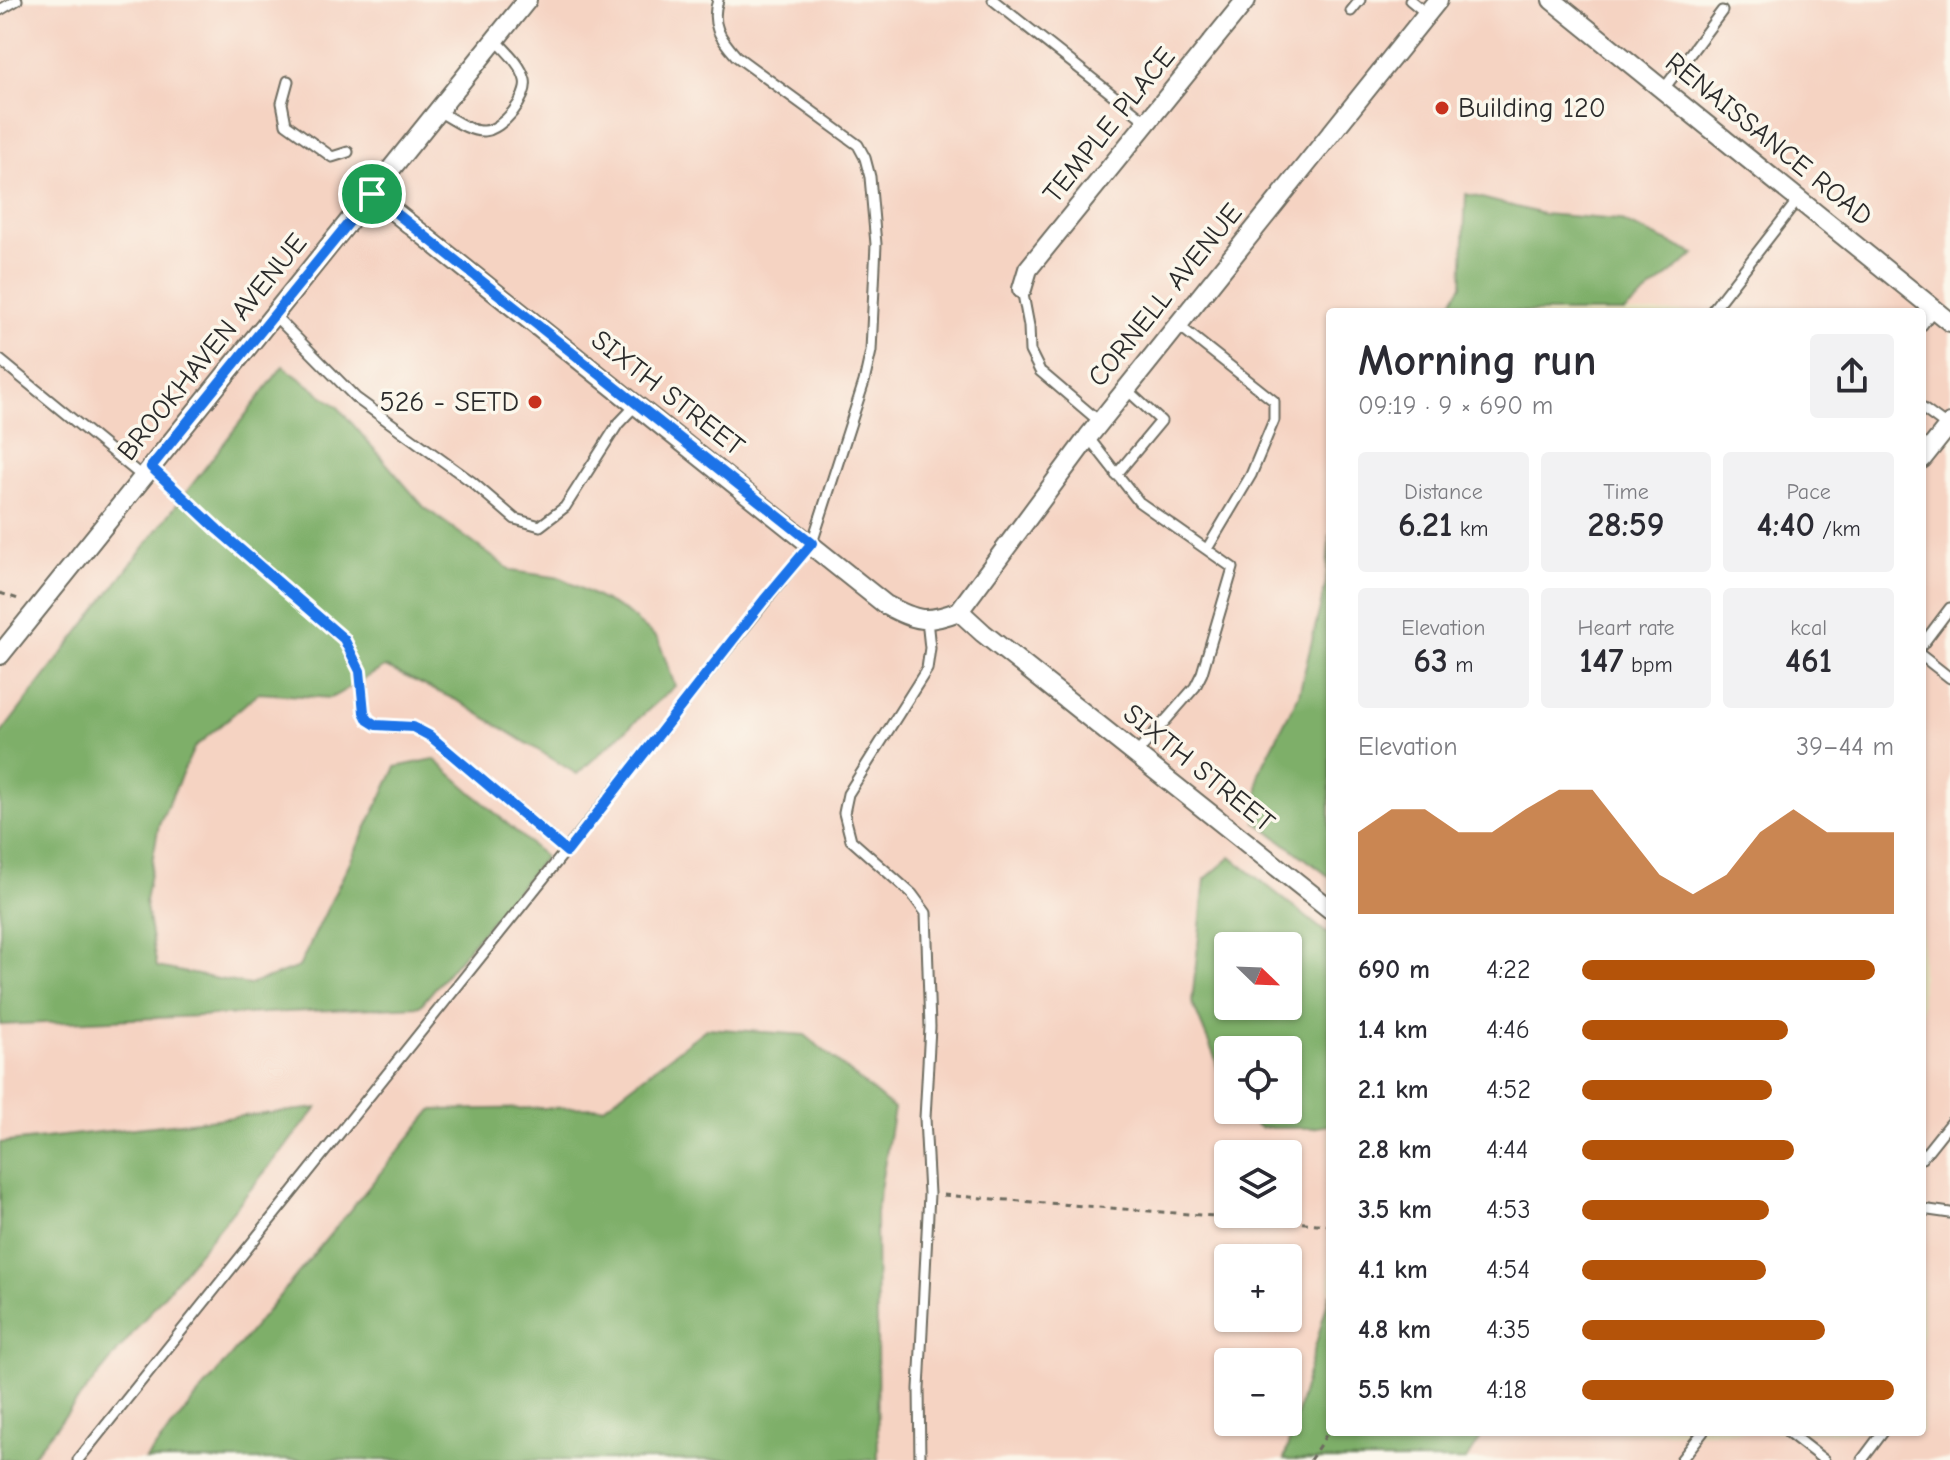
<!DOCTYPE html>
<html lang="en">
<head>
<meta charset="utf-8">
<style>
  :root { --surface:#fff; --page:#f2f2f3; --text:#2b2b33; --muted:#7c7c81; --accent:#b45309 }
  body { margin:0; font-family:"Comic Neue",sans-serif; background:var(--page); color:var(--text); height:100vh; display:flex; flex-direction:column; font-size:30px; white-space:nowrap }
  * { box-sizing:border-box; margin:0 }
  p { font-size:26px; color:var(--muted) }
  .icon { flex:none; width:44px; height:44px; fill:none; stroke:currentColor; stroke-width:2; stroke-linecap:round; stroke-linejoin:round }
  .map { position:relative; flex:1; overflow:hidden }
  .drawer { position:absolute; left:1326px; top:308px; width:600px; height:1128px; display:flex; flex-direction:column; background:var(--surface); border-radius:8px; box-shadow:0 2px 6px #0004 }
  .drawer>* { flex:none }
  .needle { width:52px; rotate:113deg }
  .buttons { position:absolute; left:1214px; top:932px; display:grid; gap:16px }
  .buttons a { display:grid; place-items:center; width:88px; height:88px; border-radius:8px; background:var(--surface); box-shadow:0 2px 6px #0004; font-size:40px }
  .pin { position:absolute; display:grid; place-items:center; width:68px; height:68px; color:#fff; margin:-34px; border:4px solid #fff; border-radius:50%; box-shadow:0 2px 8px #0007 }
  .round { display:grid; place-items:center; flex:none; width:84px; height:84px; border-radius:8px; background:var(--page) }
  .overview { display:flex; align-items:center; justify-content:space-between; height:136px; padding:0 32px }
  h1 { font-size:44px; font-weight:800; line-height:60px }
  .figures { display:grid; grid-template-columns:repeat(3,1fr); gap:12px; height:136px; padding:8px 32px }
  .figures div { display:grid; align-content:center; border-radius:8px; background:var(--page); text-align:center }
  .figures b { font-size:34px; font-weight:800 }
  .figures small { font-size:22px; font-weight:400 }
  .figures p { font-size:22px }
  .chart { height:224px; padding:16px 32px }
  .chart p { display:flex; justify-content:space-between }
  .chart svg { width:100%; height:144px; margin-top:8px; fill:var(--accent); opacity:.7 }
  ul { padding:0 32px; list-style:none; font-size:26px }
  li { display:grid; grid-template-columns:128px 96px 1fr; align-items:center; height:60px }
  li i { height:20px; border-radius:10px; background:var(--accent) }
  .map>svg:first-child { display:block }
  .built { fill:#f5d3c2; fill-rule:evenodd }
  .forest { fill:#7eaf69; stroke:#546d4a; stroke-width:2; fill-rule:evenodd }
  .lines { fill:none; stroke-linecap:round; stroke-linejoin:round }
  .service-casing { stroke:#6e6c60; stroke-width:13 }
  .minor-casing { stroke:#6e6c60; stroke-width:22 }
  .path { stroke:#6e6c60; stroke-width:3; stroke-dasharray:6 6; stroke-linecap:butt }
  .service { stroke:#fff; stroke-width:9 }
  .minor { stroke:#fff; stroke-width:18 }
  .route-casing { stroke:#fff; stroke-width:16 }
  .route { stroke:#1a73e8; stroke-width:10 }
  .poi-dot { fill:#c8321e; stroke:#fbf7ec; stroke-width:3 }
  .labels { text-anchor:middle; dominant-baseline:central; stroke-width:7; stroke-linejoin:round; paint-order:stroke }
  .poi-label { font-size:28px; fill:#2b2b2b; stroke:#fbf7ec; text-anchor:start }
  .street-label { font-size:28px; fill:#2b2b2b; stroke:#fbf7ec }
</style>
</head>
<body>
<div class="map">
<svg width="1950" height="1460" viewBox="0 0 1950 1460">
  <rect width="100%" height="100%" fill="#fbf7ec"/>
  <filter id="ink" filterUnits="userSpaceOnUse"><feTurbulence type="fractalNoise" baseFrequency=".0125" numOctaves="2"/><feDisplacementMap in="SourceGraphic" scale="16" xChannelSelector="R" yChannelSelector="G"/><feConvolveMatrix kernelMatrix="1 2 1 2 8 2 1 2 1" color-interpolation-filters="sRGB"/></filter>
  <filter id="wash" filterUnits="userSpaceOnUse"><feTurbulence type="fractalNoise" baseFrequency=".006" numOctaves="4" result="noise"/><feDisplacementMap in="SourceGraphic" scale="32" xChannelSelector="R" yChannelSelector="G"/><feGaussianBlur stdDeviation="1.8" result="paint"/><feColorMatrix in="noise" values="0 0 0 0 0 0 0 0 0 0 0 0 0 0 0 0 0 1.4 0 .05"/><feComposite in="paint" operator="in"/></filter>
  <g filter="url(#wash)">
    <rect width="100%" height="100%" fill="#ebe4c3"/>
    <!-- built -->
    <path class="built" d="M 0,0 L 1950,0 L 1950,1460 L 0,1460 ZM 1330,312 L 1922,312 L 1922,1432 L 1330,1432 ZM 1228,946 L 1288,946 L 1288,1006 L 1228,1006 ZM 1228,1050 L 1288,1050 L 1288,1110 L 1228,1110 ZM 1228,1154 L 1288,1154 L 1288,1214 L 1228,1214 ZM 1228,1258 L 1288,1258 L 1288,1318 L 1228,1318 ZM 1228,1362 L 1288,1362 L 1288,1422 L 1228,1422 Z"/>
    <!-- forest -->
    <path class="forest" d="M 1466,194 L 1543,214 L 1619,220 L 1695,254 L 1624,312 L 1445,312 L 1462,285 Z
      M 283,366 L 338,407 L 424,507 L 512,571 L 561,578 L 626,612 L 658,639 L 675,686 L 577,774 L 458,701 L 385,667 L 331,698 L 258,693 L 194,748 L 159,824 L 145,901 L 157,967 L 249,985 L 299,967 L 396,767 L 434,759 L 545,857 L 420,1006 L 0,1025 L 0,735 Z
      M 1330,533 L 1330,877 L 1256,822 L 1259,773 L 1299,694 L 1326,583 Z
      M 1231,857 L 1330,936 L 1330,1125 L 1311,1128 L 1260,1128 L 1240,1110 L 1288,1110 L 1288,1050 L 1228,1050 L 1228,1099 L 1226,1098 L 1214,1055 L 1192,1002 L 1205,879 ZM 1288,946 L 1288,1006 L 1228,1006 L 1228,946 Z
      M 707,1028 L 805,1035 L 894,1109 L 876,1212 L 878,1460 L 145,1460 L 432,1110 L 604,1107 Z
      M 317,1108 L 29,1460 L 0,1460 L 0,1143 Z
      M 1330,1293 L 1330,1432 L 1484,1432 L 1466,1460 L 1284,1460 Z"/>
  </g>
  <g filter="url(#ink)">
    <g class="lines">
      <defs>
        <path id="service" d="M 993,0 L 1147,122
          M 1410,0 L 1427,14
          M 0,10 L 17,0
          M 1351,11 L 1360,0
          M 288,81 L 282,103 L 286,124 L 332,157 L 348,152
          M 1663,90 L 1722,11
          M 438,111 C 451,118 469,132 484,131 C 502,130 529,98 525,80 C 521,64 506,51 495,39
          M 1022,289 L 1029,326 L 1030,351 L 1040,371 L 1100,422
          M 1711,312 L 1798,200
          M 274,315 L 356,398 L 472,482 L 515,519 L 540,526 L 565,507 L 618,424 L 637,404
          M 1177,324 L 1274,401 L 1274,420 L 1251,475 L 1207,549
          M 1922,325 L 1934,309
          M 0,360 L 143,477
          M 1922,408 L 1948,427
          M 1088,437 L 1139,502 L 1233,568 L 1202,673 L 1195,687 L 1137,753
          M 151,467 L 218,530 L 344,639 L 360,671 L 364,712 L 368,720 L 376,725 L 413,727 L 430,736 L 567,852
          M 1116,475 L 1161,421 L 1126,389
          M 1922,645 L 1950,608
          M 1922,656 L 1950,678
          M 1922,1158 L 1950,1123
          M 1922,1209 L 1950,1213
          M 1788,1432 L 1824,1460
          M 78,1460 L 812,543 L 864,382 L 871,351 L 876,244 L 870,177 L 865,158 L 858,145 L 736,56 C 720,38 710,24 718,0
          M 920,1460 L 919,1389 L 929,1194 L 925,1118 L 930,1027 L 926,913 L 912,894 L 851,840 L 844,813 L 848,794 L 927,669 L 930,648 L 927,620
          M 1681,1460 L 1703,1432
          M 1862,1460 L 1883,1432"/>
        <path id="minor" d="M 1552,0 L 1950,322
          M 372,194 L 886,605 C 917,621 926,624 959,611 L 1088,437 L 1438,0
          M 1022,289 L 1028,269 L 1246,0
          M 1922,459 L 1950,424
          M 959,611 L 983,633 L 1330,909
          M 0,655 L 527,0"/>
      </defs>
      <!-- service casing -->
      <use href="#service" class="service-casing"/>
      <!-- minor casing -->
      <use href="#minor" class="minor-casing"/>
      <!-- path -->
      <path class="path" d="M 0,593 L 21,600
        M 943,1195 L 1330,1225
        M 1310,1460 L 1330,1429"/>
      <!-- service -->
      <use href="#service" class="service"/>
      <!-- minor -->
      <use href="#minor" class="minor"/>
    </g>
  </g>
  <g class="lines" filter="url(#ink)">
    <defs>
      <path id="route" d="M 372,194 L 812,543 L 764,600 L 567,852 L 430,736 L 413,727 L 376,725 L 368,720 L 364,712 L 360,671 L 344,639 L 218,530 L 151,467 Z"/>
    </defs>
    <!-- route casing -->
    <use href="#route" class="route-casing"/>
    <!-- route -->
    <use href="#route" class="route"/>
  </g>
  <!-- markers -->
  <g class="poi-dot">
    <circle cx="1442" cy="108" r="8"/>
    <circle cx="535" cy="402" r="8"/>
  </g>
  <g class="labels">
    <!-- poi labels -->
    <g class="poi-label">
      <text x="1458" y="108">Building 120</text>
      <text x="519" y="402" text-anchor="end">526 - SETD</text>
    </g>
    <!-- street labels -->
    <g class="street-label">
      <text transform="translate(1109 125) rotate(-51)">TEMPLE PLACE</text>
      <text transform="translate(1769 139) rotate(39)">RENAISSANCE ROAD</text>
      <text transform="translate(1165 295) rotate(-51)">CORNELL AVENUE</text>
      <text transform="translate(212 347) rotate(-51)">BROOKHAVEN AVENUE</text>
      <text transform="translate(668 393) rotate(38)">SIXTH STREET</text>
      <text transform="translate(1199 768) rotate(39)">SIXTH STREET</text>
    </g>
  </g>
</svg>
<div class="buttons">
<a><svg class="needle" viewBox="-14 -14 28 28"><path d="M0-13l5 13h-10z" fill="#e53935"/><path d="M0 13l5-13h-10z" fill="#7c7c81"/></svg></a>
<a><svg class="icon" aria-label="locate" viewBox="0 0 24 24"><circle cx="12" cy="12" r="6"/><path d="M12 2v4M12 18v4M2 12h4M18 12h4"/></svg></a>
<a><svg class="icon" aria-label="layers" viewBox="0 0 24 24"><path d="M12 4l9 5-9 5-9-5zM3 14l9 5 9-5"/></svg></a>
<a>+</a>
<a>−</a>
</div>
<div class="pin" style="left:372px;top:194px;background:#1e9e55"><svg class="icon" aria-label="arrive" viewBox="0 0 24 24"><path d="M6 21V4h12l-3 4 3 4H6"/></svg></div>
<section class="drawer">
<div class="overview"><div><h1>Morning run</h1><p>09:19 · 9 × 690 m</p></div><a class="round"><svg class="icon" aria-label="share" viewBox="0 0 24 24"><path d="M12 15V3M7 8l5-5 5 5M5 13v7h14v-7"/></svg></a></div>
<div class="figures">
<div><p>Distance</p><b>6.21<small> km</small></b></div>
<div><p>Time</p><b>28:59</b></div>
<div><p>Pace</p><b>4:40<small> /km</small></b></div>
</div>
<div class="figures">
<div><p>Elevation</p><b>63<small> m</small></b></div>
<div><p>Heart rate</p><b>147<small> bpm</small></b></div>
<div><p>kcal</p><b>461</b></div>
</div>
<div class="chart"><p><span>Elevation</span>39–44 m</p>
<svg viewBox="0 0 160 44" preserveAspectRatio="none"><path d="M0 44V19L10 12L20 12L30 19L40 19L50 12L60 6L70 6L80 19L90 32L100 38L110 32L120 19L130 12L140 19L150 19L160 19V44z"/></svg>
</div>
<ul>
<li><b>690 m</b>4:22<i style="width:94%"></i></li>
<li><b>1.4 km</b>4:46<i style="width:66%"></i></li>
<li><b>2.1 km</b>4:52<i style="width:61%"></i></li>
<li><b>2.8 km</b>4:44<i style="width:68%"></i></li>
<li><b>3.5 km</b>4:53<i style="width:60%"></i></li>
<li><b>4.1 km</b>4:54<i style="width:59%"></i></li>
<li><b>4.8 km</b>4:35<i style="width:78%"></i></li>
<li><b>5.5 km</b>4:18<i style="width:100%"></i></li>
</ul>
</section>
</div>
</body>
</html>
